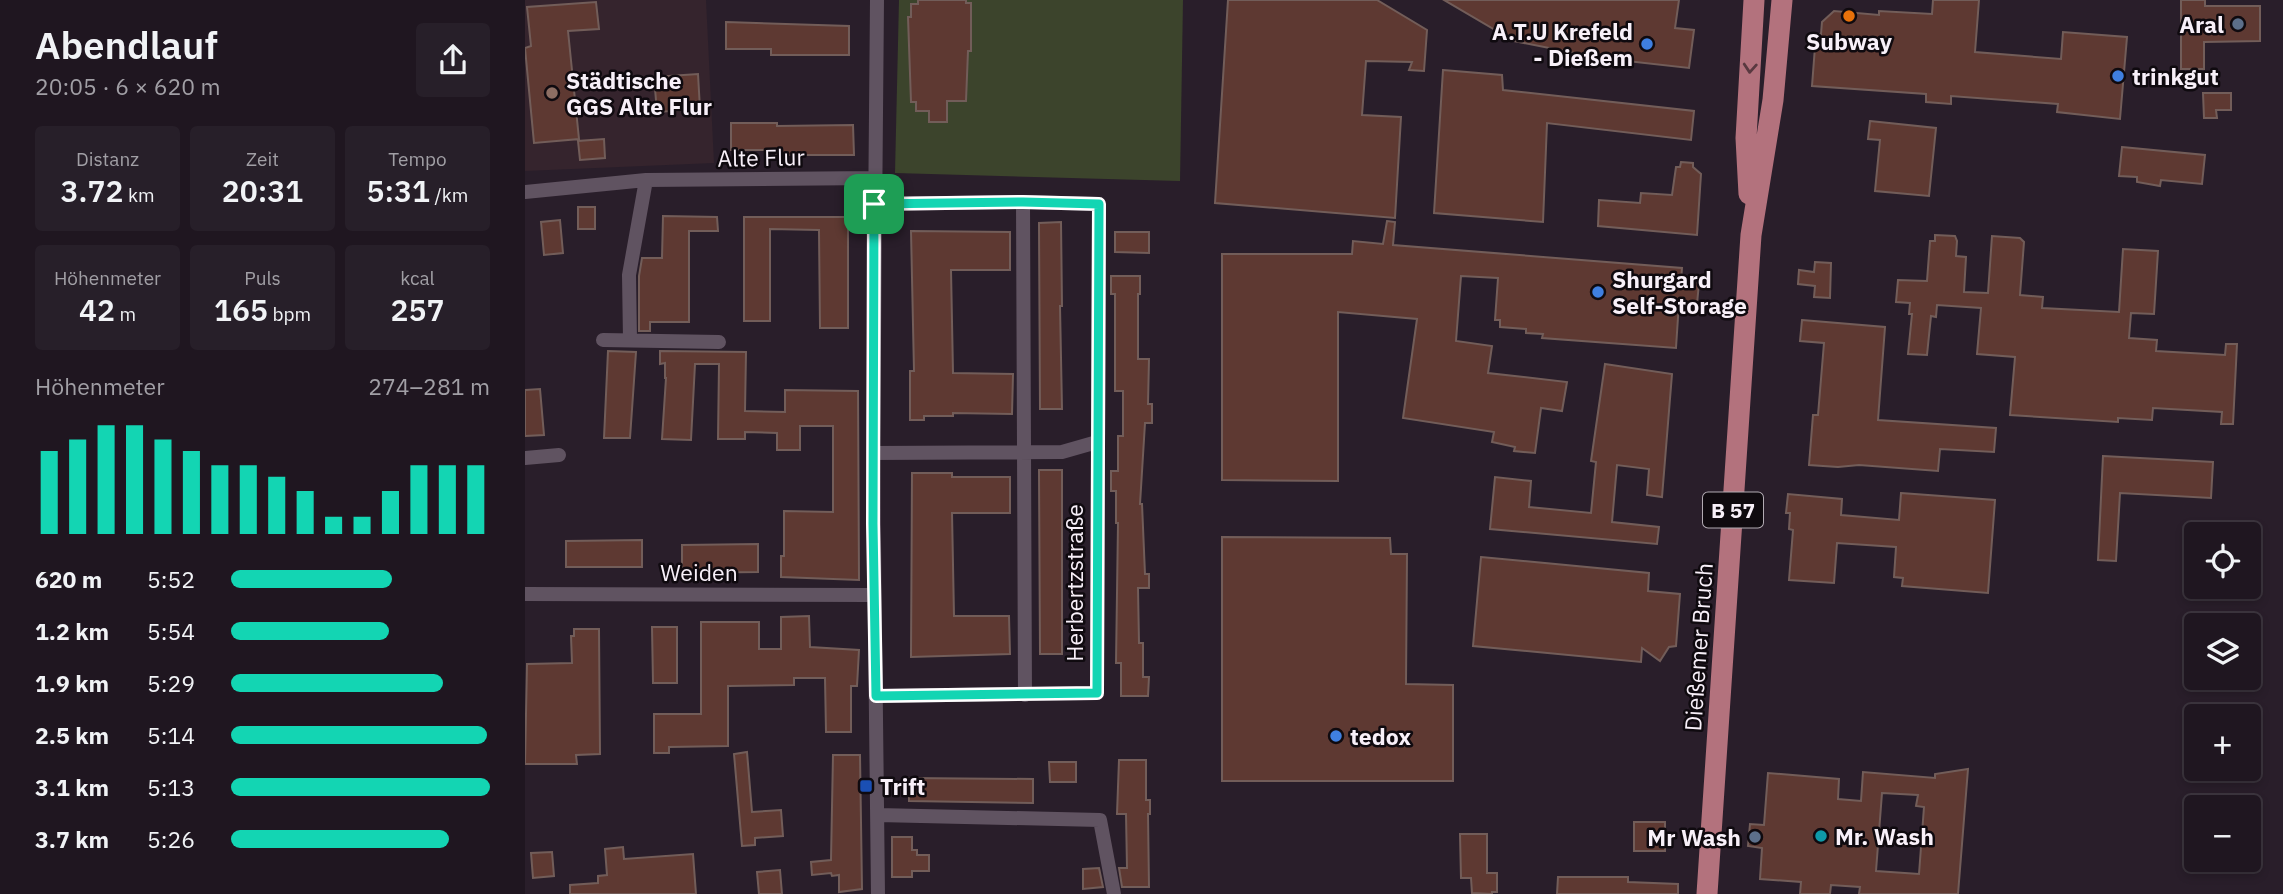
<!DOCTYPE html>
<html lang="de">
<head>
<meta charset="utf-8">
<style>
  :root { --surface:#1f1620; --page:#271f29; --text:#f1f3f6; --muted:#a19fa5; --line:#3c353e; --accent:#13d5b3 }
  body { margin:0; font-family:"IBM Plex Sans",sans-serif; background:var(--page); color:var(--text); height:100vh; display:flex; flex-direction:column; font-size:26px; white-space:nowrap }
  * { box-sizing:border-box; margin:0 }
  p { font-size:23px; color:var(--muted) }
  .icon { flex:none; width:38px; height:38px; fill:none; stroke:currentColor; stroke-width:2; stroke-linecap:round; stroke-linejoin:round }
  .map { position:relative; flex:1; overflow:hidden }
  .sheet { display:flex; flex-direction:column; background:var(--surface); width:525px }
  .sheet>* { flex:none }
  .buttons { position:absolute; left:1659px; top:522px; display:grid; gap:14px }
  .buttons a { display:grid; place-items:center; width:77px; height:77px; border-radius:7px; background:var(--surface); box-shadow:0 4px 10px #0003,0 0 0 2px var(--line); font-size:35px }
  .pin { position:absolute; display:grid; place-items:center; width:60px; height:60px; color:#fff; margin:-30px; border-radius:14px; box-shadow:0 4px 10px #0006 }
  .round { display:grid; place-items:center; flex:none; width:74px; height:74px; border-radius:7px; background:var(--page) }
  .summary { display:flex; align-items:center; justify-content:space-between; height:119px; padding:0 35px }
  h1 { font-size:38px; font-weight:600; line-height:52px }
  .metrics { display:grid; grid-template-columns:repeat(3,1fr); gap:10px; height:119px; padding:7px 35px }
  .metrics div { display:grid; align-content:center; border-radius:7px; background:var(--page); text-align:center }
  .metrics b { font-size:30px; font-weight:600 }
  .metrics small { font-size:19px; font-weight:400 }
  .metrics p { font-size:19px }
  .chart { height:196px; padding:14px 35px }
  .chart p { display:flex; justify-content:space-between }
  .chart svg { width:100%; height:126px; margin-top:7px; stroke:var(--accent); stroke-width:6 }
  ul { padding:0 35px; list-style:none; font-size:23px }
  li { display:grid; grid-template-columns:112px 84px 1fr; align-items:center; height:52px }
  li i { height:18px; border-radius:9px; background:var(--accent) }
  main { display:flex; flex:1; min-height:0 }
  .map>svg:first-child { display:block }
  .education { fill:#35242d }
  .green { fill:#3c442c }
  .building { fill:#5e3932; stroke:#725d59; stroke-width:2; fill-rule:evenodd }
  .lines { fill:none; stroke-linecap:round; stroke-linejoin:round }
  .street { stroke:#605361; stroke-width:14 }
  .primary { stroke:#b3727d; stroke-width:21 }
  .oneway { stroke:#593940 }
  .route-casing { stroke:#fff; stroke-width:14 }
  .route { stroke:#13d5b3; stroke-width:9 }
  .food-dot { fill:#e8710a; stroke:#0f0a0f; stroke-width:2.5 }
  .service-dot { fill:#5c6f8a; stroke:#0f0a0f; stroke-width:2.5 }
  .shop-dot { fill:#3f7fe0; stroke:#0f0a0f; stroke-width:2.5 }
  .education-dot { fill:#8d6e63; stroke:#0f0a0f; stroke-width:2.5 }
  .transit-dot { fill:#1a4fb4; stroke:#0f0a0f; stroke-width:2.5 }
  .culture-dot { fill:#0f9aa8; stroke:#0f0a0f; stroke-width:2.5 }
  .labels { text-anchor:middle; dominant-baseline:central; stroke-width:5; stroke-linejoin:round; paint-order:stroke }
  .shield { fill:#0f0a0f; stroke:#b2abb3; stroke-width:2 }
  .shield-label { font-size:21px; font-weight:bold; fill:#f8f0f9 }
  .poi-label { font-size:23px; font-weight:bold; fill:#f8f0f9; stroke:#0f0a0f; text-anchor:start }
  .street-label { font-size:23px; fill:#f8f0f9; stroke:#0f0a0f }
</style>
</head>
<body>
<main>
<section class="sheet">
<div class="summary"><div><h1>Abendlauf</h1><p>20:05 · 6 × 620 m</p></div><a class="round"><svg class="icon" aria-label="share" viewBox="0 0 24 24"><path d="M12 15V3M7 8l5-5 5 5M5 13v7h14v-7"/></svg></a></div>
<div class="metrics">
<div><p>Distanz</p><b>3.72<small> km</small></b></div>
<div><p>Zeit</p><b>20:31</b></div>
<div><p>Tempo</p><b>5:31<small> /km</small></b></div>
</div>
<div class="metrics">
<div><p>Höhenmeter</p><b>42<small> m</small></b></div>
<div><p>Puls</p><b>165<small> bpm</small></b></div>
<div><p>kcal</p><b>257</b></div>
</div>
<div class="chart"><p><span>Höhenmeter</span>274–281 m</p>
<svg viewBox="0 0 160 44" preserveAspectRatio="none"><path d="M5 44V15M15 44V11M25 44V6M35 44V6M45 44V11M55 44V15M65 44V20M75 44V20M85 44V24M95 44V29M105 44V38M115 44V38M125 44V29M135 44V20M145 44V20M155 44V20"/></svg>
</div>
<ul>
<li><b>620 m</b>5:52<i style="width:62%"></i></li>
<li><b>1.2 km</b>5:54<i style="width:61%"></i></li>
<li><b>1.9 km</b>5:29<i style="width:82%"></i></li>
<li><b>2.5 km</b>5:14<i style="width:99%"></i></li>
<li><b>3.1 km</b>5:13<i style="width:100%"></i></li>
<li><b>3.7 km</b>5:26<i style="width:84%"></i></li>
</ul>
</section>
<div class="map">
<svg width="1758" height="894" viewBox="0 0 1758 894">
  <rect width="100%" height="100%" fill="#291e2a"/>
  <!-- education -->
  <path class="education" d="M 0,0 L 181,0 L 189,163 L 0,171 Z"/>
  <!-- green -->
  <path class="green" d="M 374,0 L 658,0 L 655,181 L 370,173 Z"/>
  <!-- building -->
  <path class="building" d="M 393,0 L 441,0 L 441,3 L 446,3 L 446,51 L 443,51 L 441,101 L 422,101 L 422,122 L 404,122 L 404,111 L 391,111 L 391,102 L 386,102 L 383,17 L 386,17 L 386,4 L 393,4 Z
    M 703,0 L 852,0 L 902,30 L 899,71 L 884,70 L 887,62 L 841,61 L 837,115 L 876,117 L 870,218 L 690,203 Z
    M 919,0 L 1154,0 L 1150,28 L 1169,30 L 1164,68 L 1075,58 L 989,41 Z
    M 1408,0 L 1454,0 L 1450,52 L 1536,59 L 1538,32 L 1602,37 L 1595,119 L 1532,112 L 1533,104 L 1426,96 L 1426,104 L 1401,102 L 1401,94 L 1287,86 L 1291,34 L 1296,34 L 1297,22 L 1309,11 L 1354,15 L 1354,11 L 1407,14 Z
    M 1656,0 L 1680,0 L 1680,6 L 1735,6 L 1735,41 L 1679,42 L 1679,69 L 1656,69 Z
    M 71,2 L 74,29 L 43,31 L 54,139 L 9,143 L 0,48 L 6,46 L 2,7 Z
    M 201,22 L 324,26 L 324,55 L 246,55 L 246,49 L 201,49 Z
    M 918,70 L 977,75 L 978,90 L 1169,111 L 1166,140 L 1022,123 L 1018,222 L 909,213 Z
    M 173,74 L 175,109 L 132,112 L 129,77 Z
    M 1678,93 L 1706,93 L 1706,110 L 1691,110 L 1692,118 L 1679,118 Z
    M 1345,121 L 1411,128 L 1404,196 L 1350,191 L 1355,140 L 1343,139 Z
    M 206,123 L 252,123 L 252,126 L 328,125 L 329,155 L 251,155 L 251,150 L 206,150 Z
    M 79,139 L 80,158 L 55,160 L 53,141 Z
    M 1597,147 L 1680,155 L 1677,184 L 1636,180 L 1635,186 L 1612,182 L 1612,177 L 1594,176 Z
    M 1156,162 L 1168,163 L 1168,167 L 1176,174 L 1172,235 L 1073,226 L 1074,200 L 1115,203 L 1116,193 L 1147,195 L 1151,167 L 1155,167 Z
    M 53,207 L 70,207 L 70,229 L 53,229 Z
    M 138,216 L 192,217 L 193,231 L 164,231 L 164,322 L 125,322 L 125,331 L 114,331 L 114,276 L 117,258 L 137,258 Z
    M 219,217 L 323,217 L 323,328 L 295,328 L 294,230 L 245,229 L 245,321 L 219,321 Z
    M 35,220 L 38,253 L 19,255 L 16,222 Z
    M 862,221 L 870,222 L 868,245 L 1157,268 L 1156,281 L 1174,283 L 1172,304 L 1154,302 L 1151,348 L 1017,338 L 1018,334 L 1001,333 L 1001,329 L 975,327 L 975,320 L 970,320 L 973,278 L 936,276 L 931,341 L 967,346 L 963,373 L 1042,382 L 1037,411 L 1016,408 L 1010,453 L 989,451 L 990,447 L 967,442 L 969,432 L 878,418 L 892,319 L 813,312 L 813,481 L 697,480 L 697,254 L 827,254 L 828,241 L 858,244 Z
    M 536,222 L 537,306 L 535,306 L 537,409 L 515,409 L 514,223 Z
    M 386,231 L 485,232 L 485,270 L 426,270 L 428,373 L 488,374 L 487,414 L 428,413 L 428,416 L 399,416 L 399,420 L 385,420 L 385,371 L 389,371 Z
    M 590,232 L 624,232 L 624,253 L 590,252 Z
    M 1410,235 L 1430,236 L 1432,241 L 1431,256 L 1441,257 L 1439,292 L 1463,293 L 1467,236 L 1495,238 L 1499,242 L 1495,295 L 1518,297 L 1517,308 L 1594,312 L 1598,249 L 1633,251 L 1629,314 L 1606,313 L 1604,338 L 1632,340 L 1631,351 L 1700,355 L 1701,344 L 1712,344 L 1708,424 L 1696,424 L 1697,412 L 1628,408 L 1627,420 L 1593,418 L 1593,422 L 1485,415 L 1490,357 L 1452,354 L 1456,308 L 1412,305 L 1411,317 L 1406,316 L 1402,355 L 1383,354 L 1387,314 L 1384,314 L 1385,303 L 1371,302 L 1373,280 L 1402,281 L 1405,241 L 1410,241 Z
    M 1290,262 L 1306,263 L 1305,298 L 1289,297 L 1290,286 L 1273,284 L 1274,270 L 1289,272 Z
    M 586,276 L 615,276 L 615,294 L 613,294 L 613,359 L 624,359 L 623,404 L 627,404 L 627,423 L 620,423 L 615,504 L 617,504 L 620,574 L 624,574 L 624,588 L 613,588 L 614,643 L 618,643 L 618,677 L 624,677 L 623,696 L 596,696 L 596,663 L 591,663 L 593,523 L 591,523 L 591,491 L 586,491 L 586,471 L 593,471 L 593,436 L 598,436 L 598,391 L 590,391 L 590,294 L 586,294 Z
    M 1277,320 L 1360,327 L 1353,420 L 1471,428 L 1469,452 L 1415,449 L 1413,471 L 1334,465 L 1313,467 L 1284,465 L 1288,415 L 1293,415 L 1299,343 L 1275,341 Z
    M 83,351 L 111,352 L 105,438 L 79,438 Z
    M 135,351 L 221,352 L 220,411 L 260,412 L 260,390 L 333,391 L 334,580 L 256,577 L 256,556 L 259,556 L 259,511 L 308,512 L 308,426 L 275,426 L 275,450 L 252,450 L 252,433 L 220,432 L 220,439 L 193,439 L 194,364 L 170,364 L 166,440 L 137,439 L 141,378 L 140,378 L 140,363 L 135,364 Z
    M 1080,364 L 1147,374 L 1137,497 L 1122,495 L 1124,469 L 1092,465 L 1087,522 L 1134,527 L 1132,544 L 965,529 L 970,477 L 1006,481 L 1004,507 L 1066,513 L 1071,462 L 1066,461 Z
    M 15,389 L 19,435 L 0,436 L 0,390 Z
    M 1578,456 L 1688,462 L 1686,498 L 1595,493 L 1591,561 L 1573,560 Z
    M 514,470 L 537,470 L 537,654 L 515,654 Z
    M 387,473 L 427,473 L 427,477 L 485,477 L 485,513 L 427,513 L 429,616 L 484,616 L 485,654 L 386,657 Z
    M 1376,493 L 1470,500 L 1463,593 L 1377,586 L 1378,578 L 1369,577 L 1371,547 L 1312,543 L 1309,583 L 1264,580 L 1268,530 L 1264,529 L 1265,513 L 1261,513 L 1263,494 L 1317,499 L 1316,515 L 1374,520 Z
    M 697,537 L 865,538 L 866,554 L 882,554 L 881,684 L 928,685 L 928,781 L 697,781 Z
    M 117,540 L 117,567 L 41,567 L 41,541 Z
    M 233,544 L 233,572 L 157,573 L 157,545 Z
    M 956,557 L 1124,573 L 1123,591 L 1155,594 L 1151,646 L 1144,647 L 1135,661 L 1117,648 L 1116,662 L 948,646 Z
    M 284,616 L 285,647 L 334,650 L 332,686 L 326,686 L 326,732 L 301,732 L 300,678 L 269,678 L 269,685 L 203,686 L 203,746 L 144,747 L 144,753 L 129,753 L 129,714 L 176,714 L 176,622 L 234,622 L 234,649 L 256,649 L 256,617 Z
    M 127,627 L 152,627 L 152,683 L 128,683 Z
    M 49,629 L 74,629 L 75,754 L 51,755 L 52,764 L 0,764 L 2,664 L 47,663 L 46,636 L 49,636 Z
    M 222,752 L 227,812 L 256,810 L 258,836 L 230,838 L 230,845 L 217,846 L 209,754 Z
    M 308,755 L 335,755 L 337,889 L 314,892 L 314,875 L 307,876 L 306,873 L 287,875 L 286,862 L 306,860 Z
    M 594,760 L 621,760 L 621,800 L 625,800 L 625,814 L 623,814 L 624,887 L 597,887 L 594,868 L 602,868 L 601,814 L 592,814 Z
    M 524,762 L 551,762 L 551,782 L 525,782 Z
    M 1443,769 L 1433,894 L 1334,894 L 1335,887 L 1306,885 L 1305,894 L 1275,894 L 1276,882 L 1235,879 L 1237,848 L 1223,846 L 1225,824 L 1239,825 L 1243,773 L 1314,779 L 1313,799 L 1336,801 L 1338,772 L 1410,778 L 1410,774 ZM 1357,793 L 1393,795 L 1391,806 L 1399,807 L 1394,874 L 1351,871 Z
    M 384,778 L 508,779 L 508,803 L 384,801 Z
    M 1109,822 L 1140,822 L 1140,851 L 1109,851 Z
    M 935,834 L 962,834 L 962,873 L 972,873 L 972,892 L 967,892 L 967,894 L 947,893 L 946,878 L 936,878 Z
    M 367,837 L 387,837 L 387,850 L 392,850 L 392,855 L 404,855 L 404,871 L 387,871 L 387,877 L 367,877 Z
    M 98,847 L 99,859 L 168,854 L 171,894 L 45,894 L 45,885 L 73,883 L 73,876 L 82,875 L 80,849 Z
    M 27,852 L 29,876 L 8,878 L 6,853 Z
    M 574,868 L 578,887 L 558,889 L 558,869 Z
    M 255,870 L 257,894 L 234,894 L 232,872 Z
    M 1033,877 L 1103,877 L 1103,882 L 1153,884 L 1153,894 L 1032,894 Z"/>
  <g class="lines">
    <!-- street -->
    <path class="street" d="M 352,0 L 348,453 L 353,894
      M 0,192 L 121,180 L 350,178
      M 498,202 L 500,695
      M 349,204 L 498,202 L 574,204 L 572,693 L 351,696
      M 78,340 L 194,342
      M 105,340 L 104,275 L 121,180
      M 348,453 L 537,452 L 572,442
      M 0,458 L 34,455
      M 0,594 L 348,595
      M 353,815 L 575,820 L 589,894"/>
    <!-- primary -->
    <path class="primary" d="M 1224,194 L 1221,138 L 1229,0
      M 1182,894 L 1226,235 L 1248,100 L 1257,0"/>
  </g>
  <!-- one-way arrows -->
  <defs><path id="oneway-chevron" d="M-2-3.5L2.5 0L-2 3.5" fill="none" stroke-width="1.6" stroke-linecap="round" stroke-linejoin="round" transform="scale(1.75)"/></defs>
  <use class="oneway" href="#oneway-chevron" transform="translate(1225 68) rotate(94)"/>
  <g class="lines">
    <defs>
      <path id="route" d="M 498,202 L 574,204 L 572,693 L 351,696 L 348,524 L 349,204 Z"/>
    </defs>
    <!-- route casing -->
    <use href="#route" class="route-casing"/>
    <!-- route -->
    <use href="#route" class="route"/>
  </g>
  <!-- markers -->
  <circle class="food-dot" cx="1324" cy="16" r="7"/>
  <g class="service-dot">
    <circle cx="1713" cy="24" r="7"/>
    <circle cx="1230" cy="837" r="7"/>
  </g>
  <g class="shop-dot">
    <circle cx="1122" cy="44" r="7"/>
    <circle cx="1593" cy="76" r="7"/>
    <circle cx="1073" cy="292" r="7"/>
    <circle cx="811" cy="736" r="7"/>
  </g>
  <circle class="education-dot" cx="27" cy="93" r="7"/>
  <rect class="transit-dot" x="334" y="779" width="14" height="14" rx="3.5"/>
  <circle class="culture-dot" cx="1296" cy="836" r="7"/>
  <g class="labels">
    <!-- shield labels -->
    <rect class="shield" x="1178" y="492.5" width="60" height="35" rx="5"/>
    <g class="shield-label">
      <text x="1208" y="510">B 57</text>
    </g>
    <!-- poi labels -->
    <g class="poi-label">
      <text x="1699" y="24" text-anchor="end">Aral</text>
      <text x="1108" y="31" text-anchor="end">A.T.U Krefeld<tspan x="1108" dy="26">- Dießem</tspan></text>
      <text x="1324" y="41" text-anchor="middle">Subway</text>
      <text x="1607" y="76">trinkgut</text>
      <text x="41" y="80">Städtische<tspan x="41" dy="26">GGS Alte Flur</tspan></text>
      <text x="1087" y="279">Shurgard<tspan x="1087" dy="26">Self-Storage</tspan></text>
      <text x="825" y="736">tedox</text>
      <text x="355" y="786">Trift</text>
      <text x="1310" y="836">Mr. Wash</text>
      <text x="1216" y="837" text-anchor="end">Mr Wash</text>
    </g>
    <!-- street labels -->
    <g class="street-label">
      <text transform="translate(236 157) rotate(-1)">Alte Flur</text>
      <text x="174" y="572">Weiden</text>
      <text transform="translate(549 583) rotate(-90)">Herbertzstraße</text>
      <text transform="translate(1173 647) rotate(-86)">Dießemer Bruch</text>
    </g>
  </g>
</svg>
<div class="buttons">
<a><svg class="icon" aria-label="locate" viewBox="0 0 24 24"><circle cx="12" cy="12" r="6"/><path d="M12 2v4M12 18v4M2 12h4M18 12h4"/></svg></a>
<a><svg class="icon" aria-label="layers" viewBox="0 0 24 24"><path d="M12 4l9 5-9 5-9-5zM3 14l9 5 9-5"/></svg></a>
<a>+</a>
<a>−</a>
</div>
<div class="pin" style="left:349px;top:204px;background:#1e9e55"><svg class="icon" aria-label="arrive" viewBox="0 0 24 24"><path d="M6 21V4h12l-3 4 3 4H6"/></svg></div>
</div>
</main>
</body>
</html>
